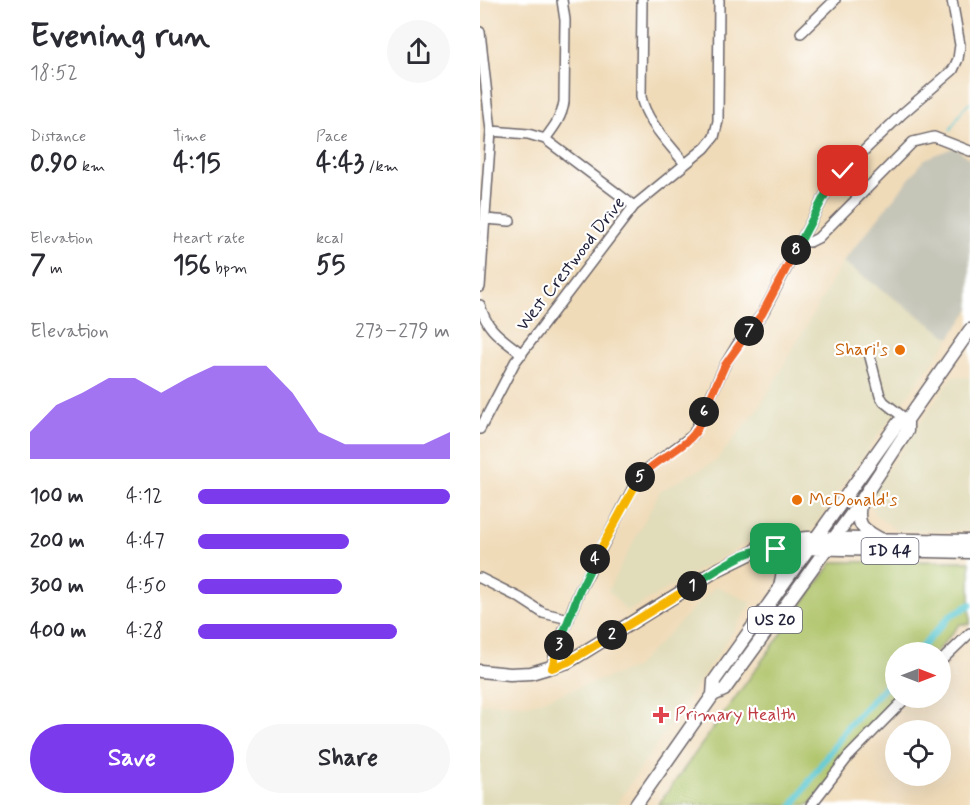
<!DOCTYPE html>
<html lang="en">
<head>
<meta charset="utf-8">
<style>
  :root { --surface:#fff; --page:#f7f7f7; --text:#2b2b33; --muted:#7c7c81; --accent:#7c3aed }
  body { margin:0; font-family:Mynerve,sans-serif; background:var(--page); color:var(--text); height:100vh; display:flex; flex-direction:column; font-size:22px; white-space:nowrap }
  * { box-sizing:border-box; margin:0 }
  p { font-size:20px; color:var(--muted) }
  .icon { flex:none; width:33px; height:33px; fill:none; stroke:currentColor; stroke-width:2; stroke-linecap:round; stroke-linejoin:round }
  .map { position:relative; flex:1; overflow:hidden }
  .sheet { display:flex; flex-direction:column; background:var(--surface); width:480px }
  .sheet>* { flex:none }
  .needle { width:39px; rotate:90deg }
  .fabs { position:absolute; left:405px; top:642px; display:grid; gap:12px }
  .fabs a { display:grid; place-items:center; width:66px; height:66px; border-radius:50%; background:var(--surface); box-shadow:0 6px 24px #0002; font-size:30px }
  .pin { position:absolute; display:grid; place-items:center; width:51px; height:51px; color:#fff; margin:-26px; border-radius:12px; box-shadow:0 3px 9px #0006 }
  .km { position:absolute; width:30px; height:30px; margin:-15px; border-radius:50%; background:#222; color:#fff; font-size:16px; line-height:30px; text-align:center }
  .round { display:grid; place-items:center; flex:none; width:63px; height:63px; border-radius:32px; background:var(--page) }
  .overview { display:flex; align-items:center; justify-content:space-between; height:102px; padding:0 30px }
  h1 { font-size:33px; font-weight:700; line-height:45px }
  .stats { display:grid; grid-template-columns:repeat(3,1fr); gap:9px; height:102px; padding:6px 30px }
  .stats div { display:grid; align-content:center }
  .stats b { font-size:26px; font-weight:700 }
  .stats small { font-size:16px; font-weight:400 }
  .stats p { font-size:16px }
  .chart { height:168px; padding:12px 30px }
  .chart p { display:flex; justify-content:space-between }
  .chart svg { width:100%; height:108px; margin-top:6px; fill:var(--accent); opacity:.7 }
  .action { display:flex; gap:12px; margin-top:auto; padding:12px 30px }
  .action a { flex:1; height:69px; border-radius:36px; background:var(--accent); color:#fff; font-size:24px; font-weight:700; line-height:69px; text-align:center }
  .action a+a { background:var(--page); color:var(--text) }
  ul { padding:0 30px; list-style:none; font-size:20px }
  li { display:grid; grid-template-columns:96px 72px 1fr; align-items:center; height:45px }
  li i { height:15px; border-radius:8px; background:var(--accent) }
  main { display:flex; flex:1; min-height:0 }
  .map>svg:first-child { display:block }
  .built { fill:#e1dcba }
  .industrial { fill:#c5c5b8 }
  .green { fill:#aec367; stroke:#687251; stroke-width:1.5 }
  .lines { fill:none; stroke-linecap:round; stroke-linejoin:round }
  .stream { stroke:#5bc8d2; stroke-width:1.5 }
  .canal { stroke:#5bc8d2; stroke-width:7 }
  .minor-casing { stroke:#6a6367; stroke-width:12 }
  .major-casing { stroke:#6a6367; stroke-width:15 }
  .minor { stroke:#fff; stroke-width:9 }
  .major { stroke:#fff; stroke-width:12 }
  .split-1-casing { stroke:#fff; stroke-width:12 }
  .split-2-casing { stroke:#fff; stroke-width:12 }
  .split-3-casing { stroke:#fff; stroke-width:12 }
  .split-4-casing { stroke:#fff; stroke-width:12 }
  .split-5-casing { stroke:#fff; stroke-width:12 }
  .split-6-casing { stroke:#fff; stroke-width:12 }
  .split-7-casing { stroke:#fff; stroke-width:12 }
  .split-8-casing { stroke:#fff; stroke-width:12 }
  .split-9-casing { stroke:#fff; stroke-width:12 }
  .split-1 { stroke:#22a559; stroke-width:8 }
  .split-2 { stroke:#f5b400; stroke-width:8 }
  .split-3 { stroke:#f5b400; stroke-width:8 }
  .split-4 { stroke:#22a559; stroke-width:8 }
  .split-5 { stroke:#f5b400; stroke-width:8 }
  .split-6 { stroke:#f0652b; stroke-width:8 }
  .split-7 { stroke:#f0652b; stroke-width:8 }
  .split-8 { stroke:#f0652b; stroke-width:8 }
  .split-9 { stroke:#22a559; stroke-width:8 }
  .food-dot { fill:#e8710a; stroke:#fff; stroke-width:2 }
  .health-dot { fill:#e0444e; stroke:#fff; stroke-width:2 }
  .labels { text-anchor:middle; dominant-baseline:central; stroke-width:4.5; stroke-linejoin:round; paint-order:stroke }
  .shield { fill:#fff; stroke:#646476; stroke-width:1.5 }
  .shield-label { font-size:16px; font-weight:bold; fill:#22223b }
  .street-label { font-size:18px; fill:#22223b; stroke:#fff }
  .food-label { font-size:18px; fill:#c56008; stroke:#fff; text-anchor:end }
  .health-label { font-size:18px; fill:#be3a42; stroke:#fff; text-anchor:start }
</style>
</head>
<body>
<main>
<section class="sheet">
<div class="overview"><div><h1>Evening run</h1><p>18:52</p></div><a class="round"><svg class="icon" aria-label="share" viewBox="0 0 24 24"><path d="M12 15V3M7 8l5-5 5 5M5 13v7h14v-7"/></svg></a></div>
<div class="stats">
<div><p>Distance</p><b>0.90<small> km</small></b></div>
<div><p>Time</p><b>4:15</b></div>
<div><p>Pace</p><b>4:43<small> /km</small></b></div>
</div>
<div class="stats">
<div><p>Elevation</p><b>7<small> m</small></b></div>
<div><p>Heart rate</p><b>156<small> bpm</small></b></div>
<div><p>kcal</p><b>55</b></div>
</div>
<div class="chart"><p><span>Elevation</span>273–279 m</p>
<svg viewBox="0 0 160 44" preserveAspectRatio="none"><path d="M0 44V33L10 22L20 17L30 11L40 11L50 17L60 11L70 6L80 6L90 6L100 17L110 33L120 38L130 38L140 38L150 38L160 33V44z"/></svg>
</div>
<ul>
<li><b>100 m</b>4:12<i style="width:100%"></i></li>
<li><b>200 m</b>4:47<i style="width:60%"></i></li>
<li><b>300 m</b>4:50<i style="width:57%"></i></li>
<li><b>400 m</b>4:28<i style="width:79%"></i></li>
</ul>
<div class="action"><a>Save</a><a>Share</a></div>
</section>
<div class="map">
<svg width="490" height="805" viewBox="0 0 490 805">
  <rect width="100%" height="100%" fill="#fff"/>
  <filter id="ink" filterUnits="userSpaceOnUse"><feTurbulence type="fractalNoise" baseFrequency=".0167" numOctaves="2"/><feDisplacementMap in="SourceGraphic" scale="12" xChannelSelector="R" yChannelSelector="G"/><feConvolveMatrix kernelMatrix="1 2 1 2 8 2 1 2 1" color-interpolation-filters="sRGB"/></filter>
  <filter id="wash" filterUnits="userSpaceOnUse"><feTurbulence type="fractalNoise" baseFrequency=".008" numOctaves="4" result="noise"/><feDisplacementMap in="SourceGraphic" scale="24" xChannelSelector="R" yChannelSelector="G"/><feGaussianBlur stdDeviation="1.35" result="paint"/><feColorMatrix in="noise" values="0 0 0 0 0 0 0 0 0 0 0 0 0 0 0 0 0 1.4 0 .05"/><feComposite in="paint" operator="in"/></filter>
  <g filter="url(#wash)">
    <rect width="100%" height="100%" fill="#f0dbb9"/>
    <!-- built -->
    <path class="built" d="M 363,262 L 470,338 L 369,475 L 332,530 L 328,533 L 287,531 L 147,612 L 128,590 L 180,491 L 236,461 L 279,408 Z
      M 472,377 L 490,377 L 490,531 L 417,530 L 395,515 L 389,497 Z
      M 236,586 L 272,603 L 136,805 L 0,805 L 0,703 L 52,704 L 154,668 Z"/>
    <!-- industrial -->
    <path class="industrial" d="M 475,147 L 490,159 L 490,309 L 470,338 L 363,262 L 445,159 Z"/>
    <!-- green -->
    <path class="green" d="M 490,561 L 490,624 L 480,624 L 456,652 L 416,652 L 416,698 L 419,698 L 329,805 L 178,805 L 353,562 Z"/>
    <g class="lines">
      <!-- stream -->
      <path class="stream" d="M 470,130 L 483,109 L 490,103"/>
      <!-- canal -->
      <path class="canal" d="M 437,652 L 471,615 L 490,605
        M 313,805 L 369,725 L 416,675"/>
    </g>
  </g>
  <g filter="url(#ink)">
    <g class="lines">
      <defs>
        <path id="minor" d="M 162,0 L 161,97 C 167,123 189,143 205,164
          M 0,32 L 11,131 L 0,287
          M 321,33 L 355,0
          M 11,131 L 48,134 L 65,139 L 154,206
          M 65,139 C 74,127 82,117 84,102 L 85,20 L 82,0
          M 5,219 L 30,221
          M 322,241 L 330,242 L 338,238 L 433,142 L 454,137 L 490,151
          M 0,305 C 7,331 22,338 42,354
          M 389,353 L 400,396 L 404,402 L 427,420
          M 0,429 L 35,362 L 154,206 L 225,148 L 234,137 L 238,121 L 239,0
          M 0,578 L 40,598 L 63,613 L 89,619
          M 460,662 L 490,633
          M 72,668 L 74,656 L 99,592 L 157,480 L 167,469 L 213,435 L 245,365 L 257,345 L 283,313 L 346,193 L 363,171 L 422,114 L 473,70 L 478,59 L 480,45 L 472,0
          M 331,805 L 368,757 L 426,698"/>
        <path id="major" d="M 380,504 C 376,527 383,529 402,540
          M 276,551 L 284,552 L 322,548 L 490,552
          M 284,552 C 305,562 305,565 300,587
          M 0,671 L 30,674 L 51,673 L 88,662 L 237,570 L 276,551 L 280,544 L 292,541 L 328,538 L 490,541
          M 233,695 L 234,681 L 418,423 L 427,420
          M 156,805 L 233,695 L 244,690 L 381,501 L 427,431 L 427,420 L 490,330"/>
      </defs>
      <!-- minor casing -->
      <use href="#minor" class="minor-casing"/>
      <!-- major casing -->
      <use href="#major" class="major-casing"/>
      <!-- minor -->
      <use href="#minor" class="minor"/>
      <!-- major -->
      <use href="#major" class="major"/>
    </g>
  </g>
  <g class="lines" filter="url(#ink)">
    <defs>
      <path id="split-1" d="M 212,586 C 226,577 260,553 276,551 C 283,551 289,551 296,549"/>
      <path id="split-2" d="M 132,635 L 212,586"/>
      <path id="split-3" d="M 79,645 L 72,668 L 88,662 L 132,635"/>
      <path id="split-4" d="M 79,645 L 99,592 L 115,559"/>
      <path id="split-5" d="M 115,559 L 160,477"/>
      <path id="split-6" d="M 160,477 C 175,460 203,449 214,434 C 219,428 221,420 224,412"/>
      <path id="split-7" d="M 224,412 L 245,365 L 269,331"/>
      <path id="split-8" d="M 269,331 L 282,314 L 316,250"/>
      <path id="split-9" d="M 316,250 L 346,193 L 363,171"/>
    </defs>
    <!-- split-1 casing -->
    <use href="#split-1" class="split-1-casing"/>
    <!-- split-2 casing -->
    <use href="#split-2" class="split-2-casing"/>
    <!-- split-3 casing -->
    <use href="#split-3" class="split-3-casing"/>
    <!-- split-4 casing -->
    <use href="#split-4" class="split-4-casing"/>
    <!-- split-5 casing -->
    <use href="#split-5" class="split-5-casing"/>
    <!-- split-6 casing -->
    <use href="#split-6" class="split-6-casing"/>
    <!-- split-7 casing -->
    <use href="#split-7" class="split-7-casing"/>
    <!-- split-8 casing -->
    <use href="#split-8" class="split-8-casing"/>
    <!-- split-9 casing -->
    <use href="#split-9" class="split-9-casing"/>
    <!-- split-1 -->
    <use href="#split-1" class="split-1"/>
    <!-- split-2 -->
    <use href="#split-2" class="split-2"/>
    <!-- split-3 -->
    <use href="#split-3" class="split-3"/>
    <!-- split-4 -->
    <use href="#split-4" class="split-4"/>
    <!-- split-5 -->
    <use href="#split-5" class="split-5"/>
    <!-- split-6 -->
    <use href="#split-6" class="split-6"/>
    <!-- split-7 -->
    <use href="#split-7" class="split-7"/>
    <!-- split-8 -->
    <use href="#split-8" class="split-8"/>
    <!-- split-9 -->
    <use href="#split-9" class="split-9"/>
  </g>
  <!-- markers -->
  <g class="food-dot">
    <circle cx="420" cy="350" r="6"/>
    <circle cx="317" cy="500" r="6"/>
  </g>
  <path class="health-dot" d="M178 706h6v6h6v6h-6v6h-6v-6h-6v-6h6z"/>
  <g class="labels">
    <!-- shield labels -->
    <g class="shield">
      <rect x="381.5" y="538" width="57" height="26" rx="4.5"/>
      <rect x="268" y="607" width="54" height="26" rx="4.5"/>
    </g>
    <g class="shield-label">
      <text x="410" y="551">ID 44</text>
      <text x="295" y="620">US 20</text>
    </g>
    <!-- street labels -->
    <g class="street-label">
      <text transform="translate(91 264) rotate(-52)">West Crestwood Drive</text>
    </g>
    <!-- food labels -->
    <g class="food-label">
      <text x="408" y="350">Shari's</text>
      <text x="329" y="500" text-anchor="start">McDonald's</text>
    </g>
    <!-- health labels -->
    <g class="health-label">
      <text x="195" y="715">Primary Health</text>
    </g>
  </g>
</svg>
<div class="fabs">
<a><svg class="needle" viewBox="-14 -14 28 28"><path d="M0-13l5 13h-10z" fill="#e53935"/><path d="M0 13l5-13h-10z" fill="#7c7c81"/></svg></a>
<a><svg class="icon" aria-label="locate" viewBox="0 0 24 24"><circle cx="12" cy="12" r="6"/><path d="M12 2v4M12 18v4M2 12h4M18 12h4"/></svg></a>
</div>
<div class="pin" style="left:296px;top:549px;background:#1e9e55"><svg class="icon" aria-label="arrive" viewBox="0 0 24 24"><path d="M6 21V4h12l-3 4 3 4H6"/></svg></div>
<div class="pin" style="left:363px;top:171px;background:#d93025"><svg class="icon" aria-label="check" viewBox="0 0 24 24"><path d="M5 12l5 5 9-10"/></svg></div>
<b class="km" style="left:212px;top:586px">1</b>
<b class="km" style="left:132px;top:635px">2</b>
<b class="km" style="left:79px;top:645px">3</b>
<b class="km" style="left:115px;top:559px">4</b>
<b class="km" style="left:160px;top:477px">5</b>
<b class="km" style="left:224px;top:412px">6</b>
<b class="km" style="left:269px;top:331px">7</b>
<b class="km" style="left:316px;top:250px">8</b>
</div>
</main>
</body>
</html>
